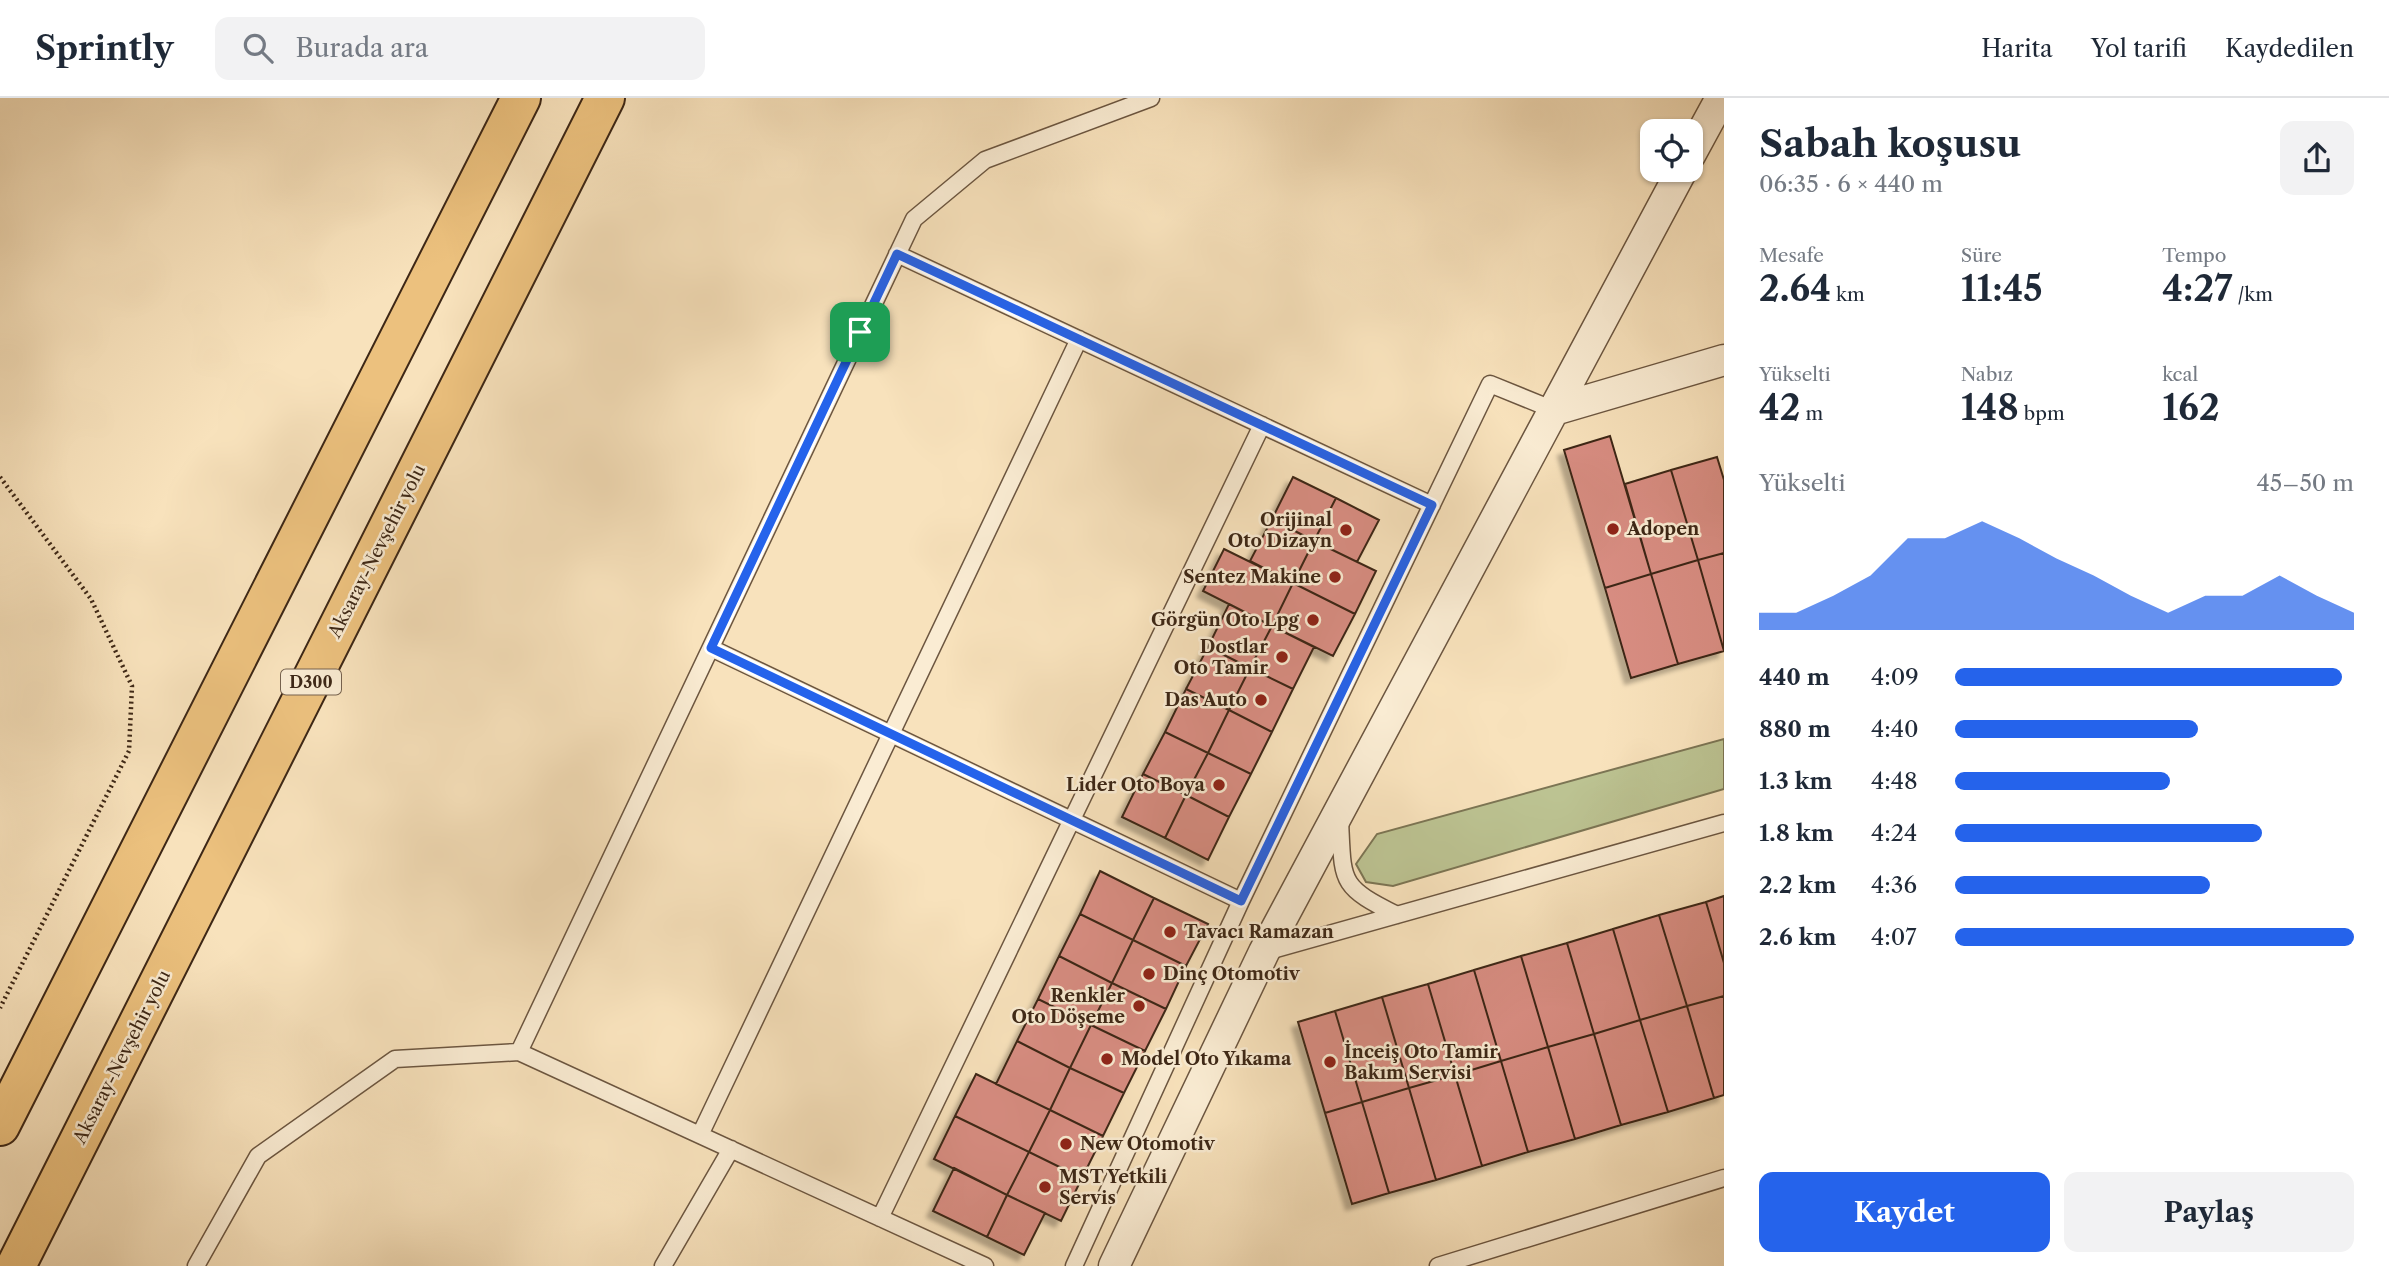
<!DOCTYPE html>
<html lang="tr">
<head>
<meta charset="utf-8">
<style>
  :root { --surface:#fff; --page:#f2f2f3; --text:#1f2937; --muted:#747a83; --line:#e0e1e3; --accent:#2563eb }
  body { margin:0; font-family:"Libre Caslon Text",serif; background:var(--page); color:var(--text); height:100vh; display:flex; flex-direction:column; font-size:26px; white-space:nowrap }
  * { box-sizing:border-box; margin:0 }
  p { font-size:23px; color:var(--muted) }
  .icon { flex:none; width:38px; height:38px; fill:none; stroke:currentColor; stroke-width:2; stroke-linecap:round; stroke-linejoin:round }
  .map { position:relative; flex:1; overflow:hidden }
  .drawer { display:flex; flex-direction:column; background:var(--surface); width:665px }
  .drawer>* { flex:none }
  .controls { position:absolute; left:1640px; top:21px; display:grid; gap:14px }
  .controls a { display:grid; place-items:center; width:63px; height:63px; border-radius:14px; background:var(--surface); box-shadow:0 2px 5px #0004; font-size:35px }
  .pin { position:absolute; display:grid; place-items:center; width:60px; height:60px; color:#fff; margin:-30px; border-radius:14px; box-shadow:0 4px 10px #0006 }
  .round { display:grid; place-items:center; flex:none; width:74px; height:74px; border-radius:14px; background:var(--page) }
  .summary { display:flex; align-items:center; justify-content:space-between; height:119px; padding:0 35px }
  h1 { font-size:38px; font-weight:800; line-height:52px }
  .metrics { display:grid; grid-template-columns:repeat(3,1fr); gap:10px; height:119px; padding:7px 35px }
  .metrics div { display:grid; align-content:center }
  .metrics b { font-size:35px; font-weight:800 }
  .metrics small { font-size:19px; font-weight:400 }
  .metrics p { font-size:19px }
  .chart { height:196px; padding:14px 35px }
  .chart p { display:flex; justify-content:space-between }
  .chart svg { width:100%; height:126px; margin-top:7px; fill:var(--accent); opacity:.7 }
  .action { display:flex; gap:14px; margin-top:auto; padding:14px 35px }
  .action a { flex:1; height:80px; border-radius:14px; background:var(--accent); color:#fff; font-size:28px; font-weight:800; line-height:80px; text-align:center }
  .action a+a { background:var(--page); color:var(--text) }
  ul { padding:0 35px; list-style:none; font-size:23px }
  li { display:grid; grid-template-columns:112px 84px 1fr; align-items:center; height:52px }
  li i { height:18px; border-radius:9px; background:var(--accent) }
  header { display:flex; align-items:center; gap:42px; box-sizing:border-box; height:98px; padding:0 35px; background:var(--surface); border-bottom:2px solid var(--line) }
  header strong { font-size:33px }
  nav { display:flex; gap:38px; margin-inline-start:auto; font-size:24px }
  .search { width:490px; height:63px; background:var(--page); display:flex; align-items:center; gap:18px; box-sizing:border-box; padding:0 24px; border-radius:14px; color:var(--muted); font-size:26px }
  main { display:flex; flex:1; min-height:0 }
  .map>svg:first-child { display:block }
  .green { fill:#bcc392; stroke:#7c7554; stroke-width:2 }
  .building { fill:#d88d82; stroke:#3d2716; stroke-width:2; filter:url(#shadow) }
  .lines { fill:none; stroke-linecap:round; stroke-linejoin:round }
  .service-casing { stroke:#6c5640; stroke-width:19 }
  .minor-casing { stroke:#6c5640; stroke-width:33 }
  .trunk-casing { stroke:#3d2716; stroke-width:42 }
  .path { stroke:#3d2716; stroke-width:4.5; stroke-dasharray:2 3.5; stroke-linecap:butt }
  .service { stroke:#faecd3; stroke-width:16 }
  .minor { stroke:#faecd3; stroke-width:30 }
  .trunk { stroke:#ecc17e; stroke-width:38 }
  .route-casing { stroke:#fff; stroke-width:14 }
  .route { stroke:#2563eb; stroke-width:9 }
  .poi-dot { fill:#8f2418; stroke:#faecd3; stroke-width:2.5 }
  .labels { text-anchor:middle; dominant-baseline:central; stroke-width:5; stroke-linejoin:round; paint-order:stroke }
  .shield { fill:#faecd3; stroke:#76624f; stroke-width:2 }
  .shield-label { font-size:16px; font-weight:bold; fill:#3d2716 }
  .poi-label { font-size:18px; font-weight:bold; fill:#3d2716; stroke:#faecd3; text-anchor:end }
  .street-label { font-size:18px; fill:#3d2716; stroke:#faecd3 }
</style>
</head>
<body>
<header>
<strong>Sprintly</strong>
<div class="search"><svg class="icon" aria-label="search" viewBox="0 0 24 24"><circle cx="10" cy="10" r="6"/><path d="M15 15l6 6"/></svg>Burada ara</div>
<nav><a>Harita</a><a>Yol tarifi</a><a>Kaydedilen</a></nav>
</header>
<main>
<div class="map">
<svg width="1724" height="1168" viewBox="0 0 1724 1168">
  <defs>
    <filter id="shadow"><feDropShadow dx="-6" dy="6" stdDeviation="2" flood-color="#0004"/></filter>
  </defs>
  <rect width="100%" height="100%" fill="#f8e2bc"/>
  <filter id="stains"><feTurbulence type="fractalNoise" baseFrequency=".00286" numOctaves="4"/><feColorMatrix values="0 0 0 0 .2 0 0 0 0 .09 0 0 0 0 .02 0 0 0 .5 -.17"/></filter>
  <radialGradient id="worn" r=".72"><stop offset=".6" stop-color="#630" stop-opacity="0"/><stop offset="1" stop-color="#630" stop-opacity=".3"/></radialGradient>
  <!-- green -->
  <path class="green" d="M 1724,641 L 1724,691 L 1393,788 L 1366,784 L 1356,766 L 1377,736 Z"/>
  <!-- building -->
  <path class="building" d="M 1610,338 L 1651,476 L 1605,490 L 1564,352 Z
    M 1717,359 L 1724,382 L 1724,455 L 1698,462 L 1671,372 Z
    M 1671,372 L 1698,462 L 1651,476 L 1625,386 Z
    M 1293,379 L 1336,400 L 1314,443 L 1272,421 Z
    M 1336,400 L 1379,422 L 1357,464 L 1314,443 Z
    M 1272,421 L 1314,443 L 1293,485 L 1250,463 Z
    M 1314,443 L 1376,473 L 1355,516 L 1293,485 Z
    M 1224,451 L 1293,485 L 1272,528 L 1203,493 Z
    M 1724,455 L 1724,553 L 1698,462 Z
    M 1698,462 L 1724,553 L 1678,566 L 1651,476 Z
    M 1651,476 L 1678,566 L 1631,580 L 1605,490 Z
    M 1293,485 L 1355,516 L 1333,558 L 1272,528 Z
    M 1229,506 L 1272,528 L 1250,570 L 1208,549 Z
    M 1272,528 L 1314,549 L 1293,591 L 1250,570 Z
    M 1208,549 L 1250,570 L 1229,612 L 1186,591 Z
    M 1250,570 L 1293,591 L 1272,634 L 1229,612 Z
    M 1186,591 L 1229,612 L 1208,655 L 1165,634 Z
    M 1229,612 L 1272,634 L 1251,676 L 1208,655 Z
    M 1165,634 L 1208,655 L 1186,697 L 1143,676 Z
    M 1208,655 L 1251,676 L 1229,719 L 1186,697 Z
    M 1143,676 L 1186,697 L 1165,740 L 1122,719 Z
    M 1186,697 L 1229,719 L 1208,762 L 1165,740 Z
    M 1100,773 L 1154,800 L 1133,842 L 1080,816 Z
    M 1724,798 L 1724,865 L 1706,804 Z
    M 1154,800 L 1208,826 L 1186,868 L 1133,842 Z
    M 1706,804 L 1724,865 L 1724,898 L 1687,908 L 1659,817 Z
    M 1080,816 L 1133,842 L 1112,885 L 1059,858 Z
    M 1659,817 L 1687,908 L 1640,922 L 1613,831 Z
    M 1613,831 L 1640,922 L 1594,936 L 1567,845 Z
    M 1133,842 L 1186,868 L 1166,911 L 1112,885 Z
    M 1567,845 L 1594,936 L 1548,949 L 1521,858 Z
    M 1059,858 L 1112,885 L 1091,927 L 1038,901 Z
    M 1521,858 L 1548,949 L 1501,963 L 1474,872 Z
    M 1474,872 L 1501,963 L 1455,977 L 1428,886 Z
    M 1112,885 L 1166,911 L 1145,953 L 1091,927 Z
    M 1428,886 L 1455,977 L 1409,990 L 1382,899 Z
    M 1724,898 L 1724,997 L 1714,1000 L 1687,908 Z
    M 1382,899 L 1409,990 L 1362,1004 L 1335,913 Z
    M 1038,901 L 1091,927 L 1070,970 L 1017,943 Z
    M 1687,908 L 1714,1000 L 1668,1014 L 1640,922 Z
    M 1335,913 L 1362,1004 L 1325,1015 L 1298,924 Z
    M 1640,922 L 1668,1014 L 1621,1027 L 1594,936 Z
    M 1091,927 L 1145,953 L 1124,995 L 1070,970 Z
    M 1594,936 L 1621,1027 L 1575,1041 L 1548,949 Z
    M 1017,943 L 1070,970 L 1050,1012 L 996,986 Z
    M 1548,949 L 1575,1041 L 1528,1054 L 1501,963 Z
    M 1501,963 L 1528,1054 L 1482,1068 L 1455,977 Z
    M 1070,970 L 1124,995 L 1103,1038 L 1050,1012 Z
    M 976,976 L 1050,1012 L 1029,1054 L 955,1018 Z
    M 1455,977 L 1482,1068 L 1436,1082 L 1409,990 Z
    M 1409,990 L 1436,1082 L 1389,1095 L 1362,1004 Z
    M 1362,1004 L 1389,1095 L 1352,1106 L 1325,1015 Z
    M 1050,1012 L 1103,1038 L 1082,1080 L 1029,1054 Z
    M 955,1018 L 1029,1054 L 1007,1097 L 934,1061 Z
    M 1029,1054 L 1082,1080 L 1061,1123 L 1007,1097 Z
    M 954,1070 L 1007,1097 L 987,1139 L 933,1113 Z
    M 1007,1097 L 1045,1115 L 1024,1157 L 987,1139 Z"/>
  <g class="lines">
    <defs>
      <path id="service" d="M 897,156 L 1432,407
        M 711,550 L 1241,803
        M 1340,722 C 1343,785 1339,788 1397,817
        M 1265,854 L 1724,725
        M 519,954 L 914,121 L 985,62 L 1151,0
        M 700,1037 L 1079,241
        M 880,1120 L 1262,327
        M 196,1168 L 258,1058 L 395,961 L 519,954 L 985,1168
        M 663,1168 L 731,1051
        M 1074,1168 L 1241,803 L 1490,286 L 1554,312
        M 1438,1168 L 1724,1080"/>
      <path id="minor" d="M 1690,57 L 1721,0
        M 1554,312 L 1724,262
        M 1114,1168 L 1264,854 L 1682,72"/>
      <path id="trunk" d="M 0,1028 L 521,0
        M 16,1168 L 605,0"/>
    </defs>
    <!-- service casing -->
    <use href="#service" class="service-casing"/>
    <!-- minor casing -->
    <use href="#minor" class="minor-casing"/>
    <!-- trunk casing -->
    <use href="#trunk" class="trunk-casing"/>
    <!-- path -->
    <path class="path" d="M 0,379 L 91,501 L 132,588 L 129,653 L 0,910"/>
    <!-- service -->
    <use href="#service" class="service"/>
    <!-- minor -->
    <use href="#minor" class="minor"/>
    <!-- trunk -->
    <use href="#trunk" class="trunk"/>
  </g>
  <g class="lines">
    <defs>
      <path id="route" d="M 897,156 L 1432,407 L 1241,803 L 711,550 Z"/>
    </defs>
    <!-- route casing -->
    <use href="#route" class="route-casing"/>
    <!-- route -->
    <use href="#route" class="route"/>
  </g>
  <!-- markers -->
  <g class="poi-dot">
    <circle cx="1613" cy="431" r="7"/>
    <circle cx="1346" cy="432" r="7"/>
    <circle cx="1335" cy="479" r="7"/>
    <circle cx="1313" cy="522" r="7"/>
    <circle cx="1282" cy="559" r="7"/>
    <circle cx="1261" cy="602" r="7"/>
    <circle cx="1219" cy="687" r="7"/>
    <circle cx="1170" cy="834" r="7"/>
    <circle cx="1149" cy="876" r="7"/>
    <circle cx="1139" cy="908" r="7"/>
    <circle cx="1107" cy="961" r="7"/>
    <circle cx="1330" cy="964" r="7"/>
    <circle cx="1066" cy="1046" r="7"/>
    <circle cx="1045" cy="1089" r="7"/>
  </g>
  <g class="labels">
    <!-- shield labels -->
    <rect class="shield" x="281" y="571.5" width="60" height="25" rx="5"/>
    <g class="shield-label">
      <text x="311" y="584">D300</text>
    </g>
    <!-- poi labels -->
    <g class="poi-label">
      <text x="1332" y="422">Orijinal<tspan x="1332" dy="21">Oto Dizayn</tspan></text>
      <text x="1627" y="431" text-anchor="start">Adopen</text>
      <text x="1321" y="479">Sentez Makine</text>
      <text x="1299" y="522">Görgün Oto Lpg</text>
      <text x="1268" y="549">Dostlar<tspan x="1268" dy="21">Oto Tamir</tspan></text>
      <text x="1247" y="602">Das Auto</text>
      <text x="1205" y="687">Lider Oto Boya</text>
      <text x="1184" y="834" text-anchor="start">Tavacı Ramazan</text>
      <text x="1163" y="876" text-anchor="start">Dinç Otomotiv</text>
      <text x="1125" y="898">Renkler<tspan x="1125" dy="21">Oto Döşeme</tspan></text>
      <text x="1344" y="954" text-anchor="start">İnceiş Oto Tamir<tspan x="1344" dy="21">Bakım Servisi</tspan></text>
      <text x="1121" y="961" text-anchor="start">Model Oto Yıkama</text>
      <text x="1080" y="1046" text-anchor="start">New Otomotiv</text>
      <text x="1059" y="1079" text-anchor="start">MST Yetkili<tspan x="1059" dy="21">Servis</tspan></text>
    </g>
    <!-- street labels -->
    <g class="street-label">
      <text transform="translate(377 453) rotate(-63)">Aksaray-Nevşehir yolu</text>
      <text transform="translate(122 959) rotate(-63)">Aksaray-Nevşehir yolu</text>
    </g>
  </g>
  <rect width="100%" height="100%" filter="url(#stains)"/>
  <rect width="100%" height="100%" fill="url(#worn)"/>
</svg>
<div class="controls">
<a><svg class="icon" aria-label="locate" viewBox="0 0 24 24"><circle cx="12" cy="12" r="6"/><path d="M12 2v4M12 18v4M2 12h4M18 12h4"/></svg></a>
</div>
<div class="pin" style="left:860px;top:234px;background:#1e9e55"><svg class="icon" aria-label="arrive" viewBox="0 0 24 24"><path d="M6 21V4h12l-3 4 3 4H6"/></svg></div>
</div>
<section class="drawer">
<div class="summary"><div><h1>Sabah koşusu</h1><p>06:35 · 6 × 440 m</p></div><a class="round"><svg class="icon" aria-label="share" viewBox="0 0 24 24"><path d="M12 15V3M7 8l5-5 5 5M5 13v7h14v-7"/></svg></a></div>
<div class="metrics">
<div><p>Mesafe</p><b>2.64<small> km</small></b></div>
<div><p>Süre</p><b>11:45</b></div>
<div><p>Tempo</p><b>4:27<small> /km</small></b></div>
</div>
<div class="metrics">
<div><p>Yükselti</p><b>42<small> m</small></b></div>
<div><p>Nabız</p><b>148<small> bpm</small></b></div>
<div><p>kcal</p><b>162</b></div>
</div>
<div class="chart"><p><span>Yükselti</span>45–50 m</p>
<svg viewBox="0 0 160 44" preserveAspectRatio="none"><path d="M0 44V38L10 38L20 32L30 25L40 12L50 12L60 6L70 12L80 19L90 25L100 32L110 38L120 32L130 32L140 25L150 32L160 38V44z"/></svg>
</div>
<ul>
<li><b>440 m</b>4:09<i style="width:97%"></i></li>
<li><b>880 m</b>4:40<i style="width:61%"></i></li>
<li><b>1.3 km</b>4:48<i style="width:54%"></i></li>
<li><b>1.8 km</b>4:24<i style="width:77%"></i></li>
<li><b>2.2 km</b>4:36<i style="width:64%"></i></li>
<li><b>2.6 km</b>4:07<i style="width:100%"></i></li>
</ul>
<div class="action"><a>Kaydet</a><a>Paylaş</a></div>
</section>
</main>
</body>
</html>
